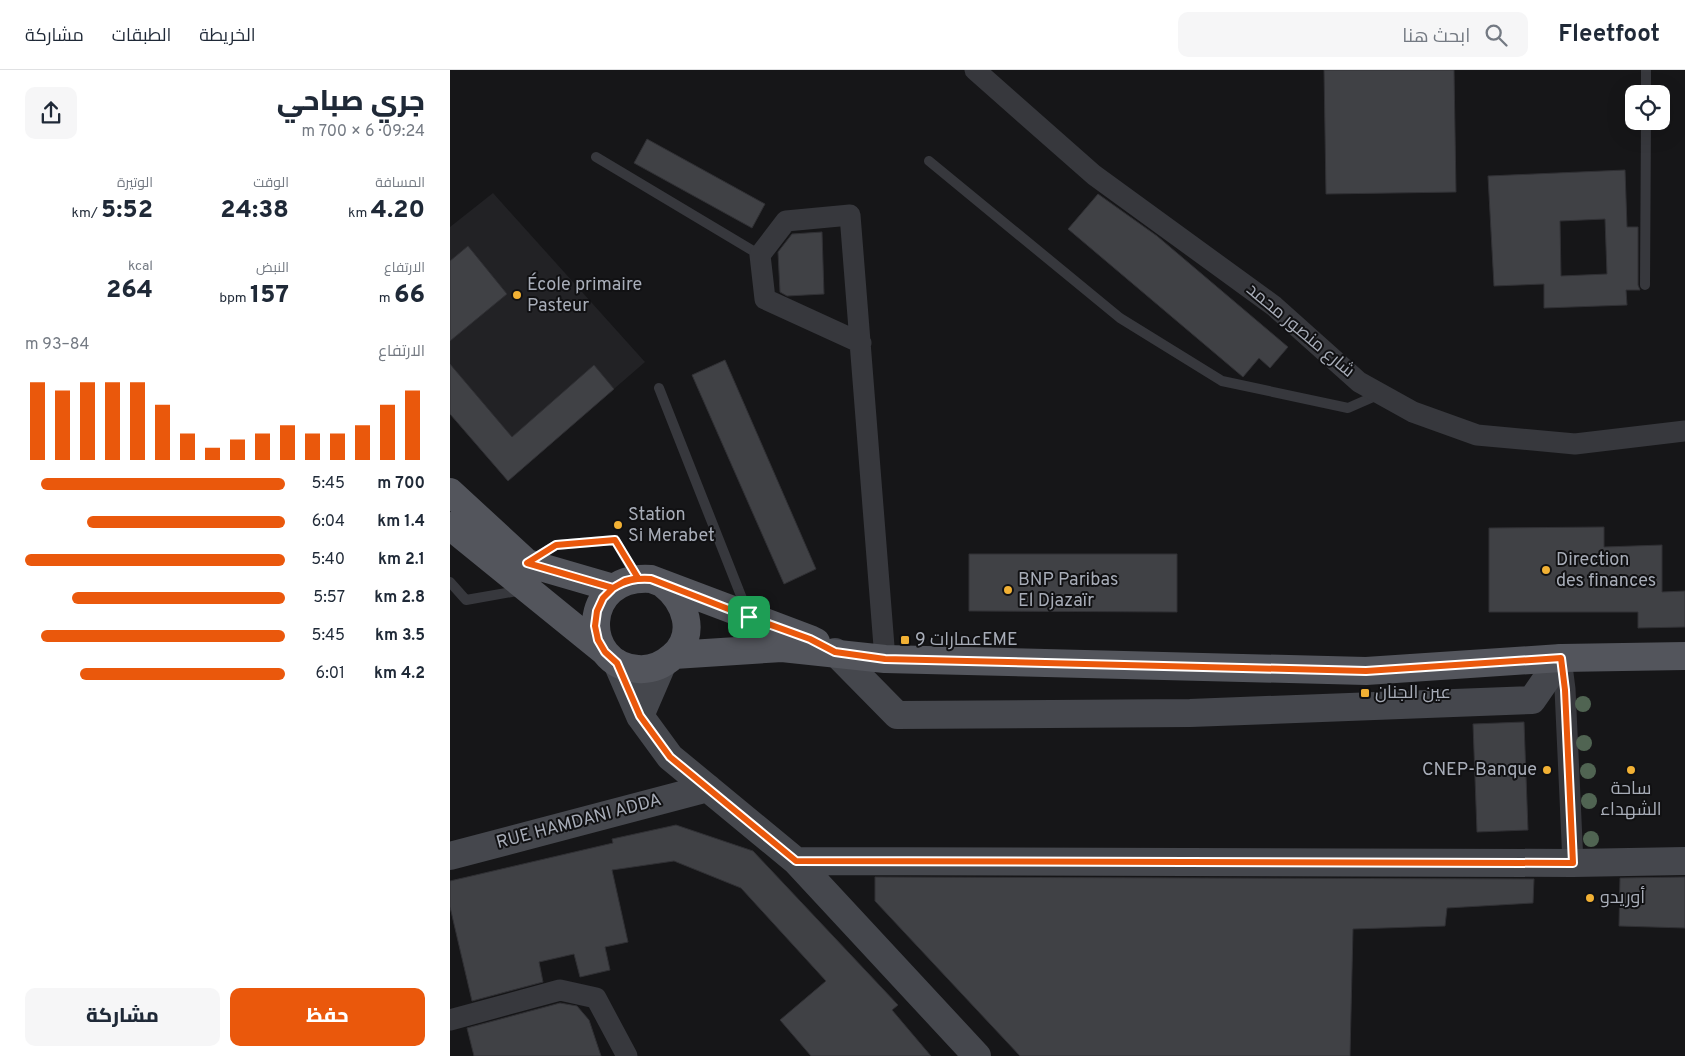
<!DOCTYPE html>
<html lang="ar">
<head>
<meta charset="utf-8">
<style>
  :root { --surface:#fff; --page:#f6f6f7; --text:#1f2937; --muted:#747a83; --line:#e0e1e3; --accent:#ea580c }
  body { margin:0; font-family:Overpass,Cairo,sans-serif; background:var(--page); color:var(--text); direction:rtl; height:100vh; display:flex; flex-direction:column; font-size:19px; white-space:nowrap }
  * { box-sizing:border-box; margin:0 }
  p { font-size:16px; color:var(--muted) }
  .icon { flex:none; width:28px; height:28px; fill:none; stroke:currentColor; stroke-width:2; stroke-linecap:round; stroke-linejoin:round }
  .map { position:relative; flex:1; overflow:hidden; direction:ltr }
  .panel { display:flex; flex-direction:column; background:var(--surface); width:450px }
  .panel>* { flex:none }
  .fabs { position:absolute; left:1175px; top:15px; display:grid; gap:10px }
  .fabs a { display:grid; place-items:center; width:45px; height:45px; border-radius:10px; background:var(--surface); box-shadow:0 5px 20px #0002; font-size:25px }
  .pin { position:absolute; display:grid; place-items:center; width:42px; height:42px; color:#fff; margin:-21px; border-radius:10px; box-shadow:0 2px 8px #0006 }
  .round { display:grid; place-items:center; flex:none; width:52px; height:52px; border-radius:10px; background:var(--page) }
  .overview { display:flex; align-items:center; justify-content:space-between; height:85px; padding:0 25px }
  h1 { font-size:28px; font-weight:800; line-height:38px }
  .stats { display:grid; grid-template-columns:repeat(3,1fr); gap:8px; height:85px; padding:5px 25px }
  .stats div { display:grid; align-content:center }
  .stats b { font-size:25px; font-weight:800 }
  .stats small { font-size:14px; font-weight:400 }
  .stats p { font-size:14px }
  .chart { height:140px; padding:10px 25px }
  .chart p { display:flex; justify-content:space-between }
  .chart svg { width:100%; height:90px; margin-top:5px; stroke:var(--accent); stroke-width:6 }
  .action { display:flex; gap:10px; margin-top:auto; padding:10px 25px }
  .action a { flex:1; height:58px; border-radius:10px; background:var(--accent); color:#fff; font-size:20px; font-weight:800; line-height:58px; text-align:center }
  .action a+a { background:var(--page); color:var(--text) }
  ul { padding:0 25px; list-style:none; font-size:16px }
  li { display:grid; grid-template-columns:80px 60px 1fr; align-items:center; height:38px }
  li i { height:12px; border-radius:6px; background:var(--accent) }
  header { display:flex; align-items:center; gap:30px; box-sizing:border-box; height:70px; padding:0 25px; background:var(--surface); border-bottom:1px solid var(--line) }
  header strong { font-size:24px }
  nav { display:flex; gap:28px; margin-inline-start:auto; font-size:18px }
  .search { width:350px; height:45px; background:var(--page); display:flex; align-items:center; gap:12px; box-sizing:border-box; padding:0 18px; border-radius:10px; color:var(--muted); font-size:19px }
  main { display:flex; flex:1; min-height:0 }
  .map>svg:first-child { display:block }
  .built { fill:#222225 }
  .building { fill:#404145; stroke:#303034; fill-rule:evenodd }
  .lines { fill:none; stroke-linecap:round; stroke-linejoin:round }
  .lane { stroke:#37383d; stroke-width:10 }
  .street { stroke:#37383d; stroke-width:21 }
  .secondary { stroke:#45474d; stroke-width:28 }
  .primary { stroke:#53555c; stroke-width:28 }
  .tree { fill:#506452 }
  .route-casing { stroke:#fff; stroke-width:10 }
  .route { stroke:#ea580c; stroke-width:6 }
  .poi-dot { fill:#f2b134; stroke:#111113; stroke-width:2 }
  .labels { text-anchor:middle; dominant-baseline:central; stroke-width:4; stroke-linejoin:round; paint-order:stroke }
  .poi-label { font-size:18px; fill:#a8adb8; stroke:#111113; text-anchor:start }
  .street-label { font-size:18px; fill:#a8adb8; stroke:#111113 }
</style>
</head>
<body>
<header>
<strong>Fleetfoot</strong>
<div class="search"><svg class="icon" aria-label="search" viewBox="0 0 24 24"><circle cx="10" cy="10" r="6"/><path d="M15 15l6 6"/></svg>ابحث هنا</div>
<nav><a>الخريطة</a><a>الطبقات</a><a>مشاركة</a></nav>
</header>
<main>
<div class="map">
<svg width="1235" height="986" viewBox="0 0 1235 986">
  <rect width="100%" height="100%" fill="#161618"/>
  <!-- built -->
  <path class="built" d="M 43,123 L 195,292 L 58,411 L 0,344 L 0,157 Z"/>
  <!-- building -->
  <path class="building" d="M 874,0 L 1004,0 L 1006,122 L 876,124 Z
    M 197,69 L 315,134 L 302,158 L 184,93 Z
    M 1175,100 L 1177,157 L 1188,157 L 1188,215 L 1190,220 L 1176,220 L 1177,235 L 1094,238 L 1094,214 L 1044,216 L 1038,106 ZM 1155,149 L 1157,204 L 1111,206 L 1110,151 Z
    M 648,124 L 707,166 L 838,277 L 820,298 L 809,288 L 793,307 L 618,159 Z
    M 372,162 L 374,224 L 337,226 L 330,222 L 328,182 L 342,164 Z
    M 18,176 L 57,224 L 0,271 L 0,191 Z
    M 275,290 L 366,499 L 334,514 L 242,305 Z
    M 0,294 L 62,367 L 144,295 L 164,319 L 58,411 L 0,344 Z
    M 1154,457 L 1154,477 L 1212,475 L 1212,522 L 1235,521 L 1235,557 L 1188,558 L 1188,542 L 1039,542 L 1039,458 Z
    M 519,484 L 727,484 L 727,542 L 519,541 Z
    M 1074,652 L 1078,760 L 1027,762 L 1023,654 Z
    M 226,755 L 303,781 L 448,935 L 442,940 L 481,986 L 361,986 L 330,950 L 376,911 L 291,818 L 224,791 L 162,800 L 178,872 L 155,877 L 160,900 L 130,907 L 124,884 L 89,892 L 93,912 L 22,931 L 0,837 L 0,811 L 163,773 L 162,769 Z
    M 425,807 L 1084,809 L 1083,833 L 997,838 L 995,856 L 903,859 L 900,986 L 570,986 L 425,831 Z
    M 1235,807 L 1235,858 L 1169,856 L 1170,808 Z
    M 110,933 L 127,936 L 139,950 L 151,986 L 24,986 L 17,958 Z"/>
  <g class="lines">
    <!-- lane -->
    <path class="lane" d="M 1196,24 L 1196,0
      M 146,87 L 310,185
      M 479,91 L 670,248 L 772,311 L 898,338 L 930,324
      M 1195,215 L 1196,51
      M 209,318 L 297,541
      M 82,490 L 106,475 L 165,470 L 187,508
      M 0,512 L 16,530 L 73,520"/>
    <!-- street -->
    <path class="street" d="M 525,0 L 644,105 L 824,236 L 909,312 L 963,342 L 1027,365 L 1125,374 L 1235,361
      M 411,273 L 315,229 L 310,185 L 336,151 L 400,145 L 435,589
      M 1111,588 L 1115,619 L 1123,793
      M 0,950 L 110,920 L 146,928 L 177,986"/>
    <!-- secondary -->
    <path class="secondary" d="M 385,582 L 447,645 L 740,643 L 1082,630 L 1111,588
      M 167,593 L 190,646 L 220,687 L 346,791 L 527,986
      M 190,646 L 212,595
      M 0,786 L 258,718
      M 346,791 L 1123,793 L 1235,791"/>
    <!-- primary -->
    <path class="primary" d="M 0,422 L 77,493 L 163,518
      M 0,456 L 155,582
      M 213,514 C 235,531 248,564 223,586 C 213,595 201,600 188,599 C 130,596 130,504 201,509 L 360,569 L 366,572
      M 224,585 L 332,578 L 435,589 L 916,601 L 1111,588 L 1235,586"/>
  </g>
  <!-- trees -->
  <g class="tree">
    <circle cx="1133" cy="634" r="8"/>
    <circle cx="1134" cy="673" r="8"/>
    <circle cx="1138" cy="701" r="8"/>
    <circle cx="1139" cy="731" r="8"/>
    <circle cx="1141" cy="769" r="8"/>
  </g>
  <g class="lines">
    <defs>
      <path id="route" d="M 299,547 L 201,509 C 186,508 176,510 163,518 L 77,493 L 106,475 L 165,470 L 188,508 L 175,511 L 163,518 L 153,528 L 147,541 L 145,556 L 148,570 L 155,582 L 167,593 L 190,646 L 220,687 L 346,791 L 1123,793 L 1115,620 L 1111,588 L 916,601 L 435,589 L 385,582 L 360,569 L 299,547"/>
    </defs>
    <!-- route casing -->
    <use href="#route" class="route-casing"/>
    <!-- route -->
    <use href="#route" class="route"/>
  </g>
  <!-- markers -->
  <g class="poi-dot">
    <circle cx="67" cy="225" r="5"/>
    <circle cx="168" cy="455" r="5"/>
    <circle cx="1096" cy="500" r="5"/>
    <circle cx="558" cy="520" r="5"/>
    <rect x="450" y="565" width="10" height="10" rx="2.5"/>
    <rect x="910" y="618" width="10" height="10" rx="2.5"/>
    <circle cx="1097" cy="700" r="5"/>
    <circle cx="1181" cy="700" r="5"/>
    <circle cx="1140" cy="828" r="5"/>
  </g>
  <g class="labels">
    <!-- poi labels -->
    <g class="poi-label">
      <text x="77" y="215">École primaire<tspan x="77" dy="21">Pasteur</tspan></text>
      <text x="178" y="445">Station<tspan x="178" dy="21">Si Merabet</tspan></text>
      <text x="1106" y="490">Direction<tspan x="1106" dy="21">des finances</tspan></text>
      <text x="568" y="510">BNP Paribas<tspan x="568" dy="21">El Djazaïr</tspan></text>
      <text x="465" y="570">عمارات 9EME</text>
      <text x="925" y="623">عين الجنان</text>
      <text x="1087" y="700" text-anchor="end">CNEP-Banque</text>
      <text x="1181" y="719" text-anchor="middle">ساحة<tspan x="1181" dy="21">الشهداء</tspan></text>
      <text x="1150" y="828">أوريدو</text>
    </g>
    <!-- street labels -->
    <g class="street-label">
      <text transform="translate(850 261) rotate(40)">شارع منصور محمد</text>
      <text transform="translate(129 752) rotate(-15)">RUE HAMDANI ADDA</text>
    </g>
  </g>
</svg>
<div class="fabs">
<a><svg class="icon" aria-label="locate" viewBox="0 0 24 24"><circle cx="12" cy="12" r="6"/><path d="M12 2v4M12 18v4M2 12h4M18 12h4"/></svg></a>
</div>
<div class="pin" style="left:299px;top:547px;background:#1e9e55"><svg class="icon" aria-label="arrive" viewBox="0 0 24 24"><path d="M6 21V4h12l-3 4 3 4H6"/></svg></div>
</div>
<section class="panel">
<div class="overview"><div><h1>جري صباحي</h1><p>09:24 · 6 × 700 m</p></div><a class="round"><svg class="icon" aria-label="share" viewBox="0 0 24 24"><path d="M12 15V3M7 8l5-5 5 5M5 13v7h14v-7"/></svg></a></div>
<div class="stats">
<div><p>المسافة</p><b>4.20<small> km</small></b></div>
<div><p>الوقت</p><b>24:38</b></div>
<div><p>الوتيرة</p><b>5:52<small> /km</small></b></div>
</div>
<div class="stats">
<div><p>الارتفاع</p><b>66<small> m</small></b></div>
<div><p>النبض</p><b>157<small> bpm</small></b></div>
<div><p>kcal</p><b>264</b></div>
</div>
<div class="chart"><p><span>الارتفاع</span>84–93 m</p>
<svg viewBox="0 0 160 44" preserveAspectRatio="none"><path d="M5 44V6M15 44V10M25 44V6M35 44V6M45 44V6M55 44V17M65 44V31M75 44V38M85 44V34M95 44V31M105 44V27M115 44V31M125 44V31M135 44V27M145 44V17M155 44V10"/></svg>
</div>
<ul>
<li><b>700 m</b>5:45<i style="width:94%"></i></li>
<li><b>1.4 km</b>6:04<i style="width:76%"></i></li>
<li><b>2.1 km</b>5:40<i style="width:100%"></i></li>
<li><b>2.8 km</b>5:57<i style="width:82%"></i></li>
<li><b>3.5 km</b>5:45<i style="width:94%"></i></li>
<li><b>4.2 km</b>6:01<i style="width:79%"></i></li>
</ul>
<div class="action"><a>حفظ</a><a>مشاركة</a></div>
</section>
</main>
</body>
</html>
